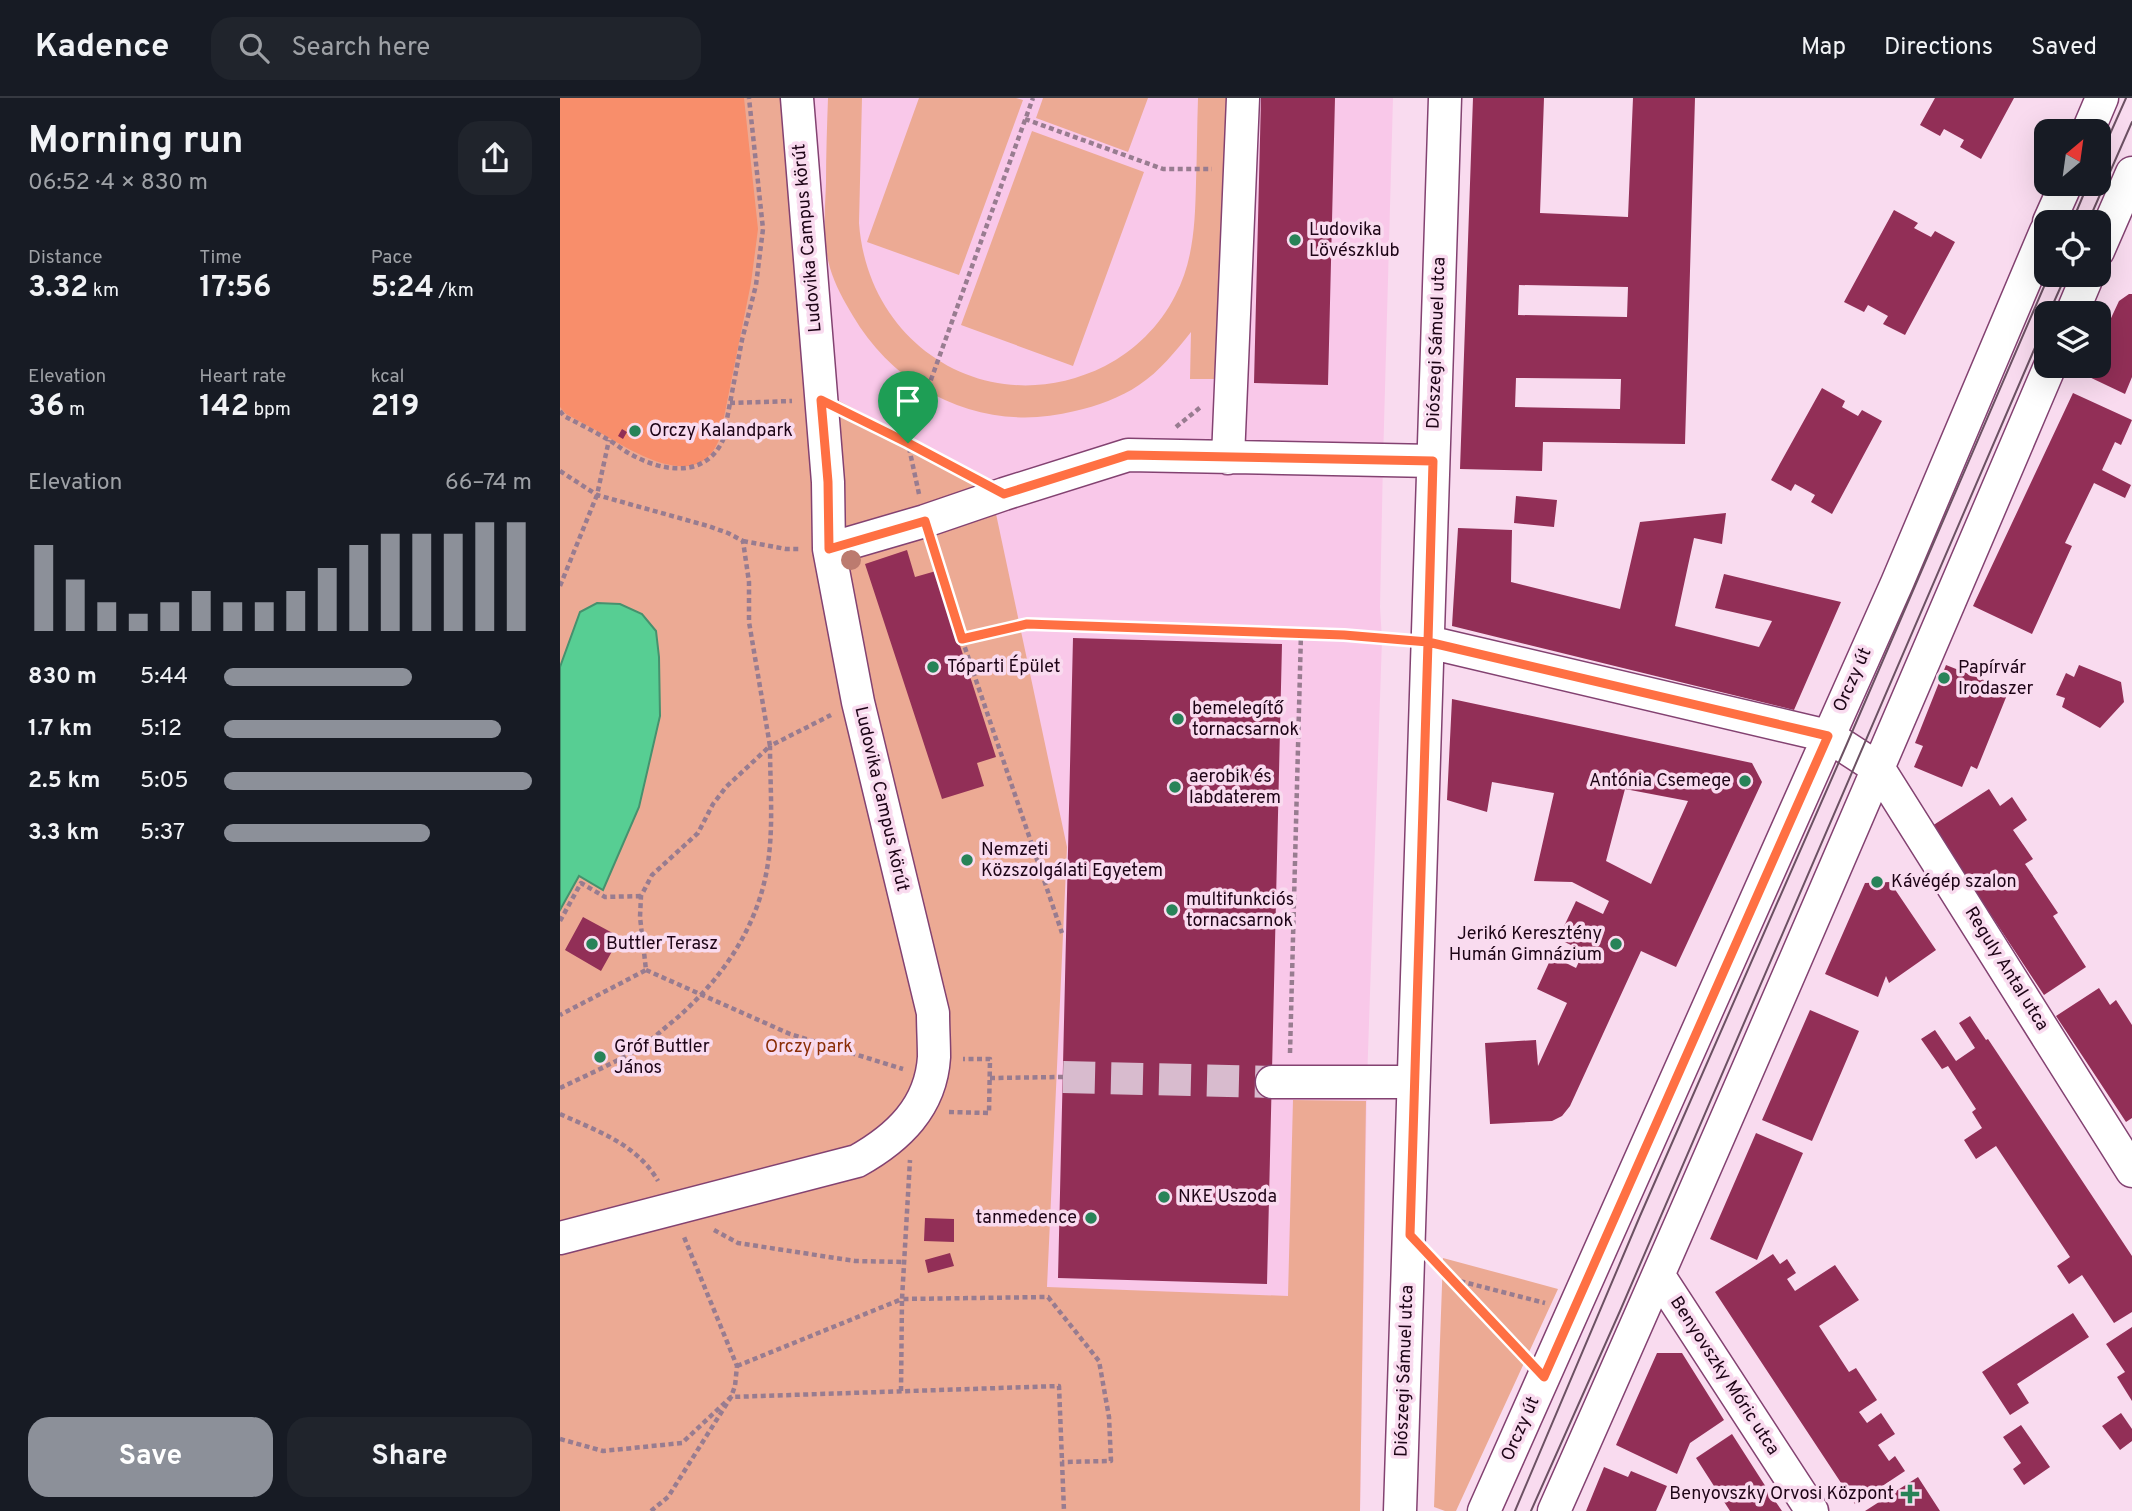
<!DOCTYPE html>
<html lang="en">
<head>
<meta charset="utf-8">
<style>
  :root { --surface:#171b24; --page:#20242c; --text:#f1f3f6; --muted:#9ea1a6; --line:#363941; --accent:#8c9099 }
  body { margin:0; font-family:Overpass,sans-serif; background:var(--page); color:var(--text); height:100vh; display:flex; flex-direction:column; font-size:26px; white-space:nowrap }
  * { box-sizing:border-box; margin:0 }
  p { font-size:23px; color:var(--muted) }
  .icon { flex:none; width:38px; height:38px; fill:none; stroke:currentColor; stroke-width:2; stroke-linecap:round; stroke-linejoin:round }
  .map { position:relative; flex:1; overflow:hidden }
  .panel { display:flex; flex-direction:column; background:var(--surface); width:560px }
  .panel>* { flex:none }
  .needle { width:46px; rotate:29deg }
  .tools { position:absolute; left:1474px; top:21px; display:grid; gap:14px }
  .tools a { display:grid; place-items:center; width:77px; height:77px; border-radius:14px; background:var(--surface); box-shadow:0 7px 28px #0002; font-size:35px }
  .pin { position:absolute; display:grid; place-items:center; width:60px; height:60px; color:#fff; margin:-72px -30px; border-radius:50% 50% 50% 0; rotate:-45deg; box-shadow:0 0 7px #0007 }
  .pin .icon { rotate:45deg }
  .round { display:grid; place-items:center; flex:none; width:74px; height:74px; border-radius:21px; background:var(--page) }
  .headline { display:flex; align-items:center; justify-content:space-between; height:119px; padding:0 28px }
  h1 { font-size:38px; font-weight:700; line-height:52px }
  .figures { display:grid; grid-template-columns:repeat(3,1fr); gap:10px; height:119px; padding:7px 28px }
  .figures div { display:grid; align-content:center }
  .figures b { font-size:30px; font-weight:700 }
  .figures small { font-size:19px; font-weight:400 }
  .figures p { font-size:19px }
  .chart { height:196px; padding:14px 28px }
  .chart p { display:flex; justify-content:space-between }
  .chart svg { width:100%; height:126px; margin-top:7px; stroke:var(--accent); stroke-width:6 }
  .primary-button { display:flex; gap:14px; margin-top:auto; padding:14px 28px }
  .primary-button a { flex:1; height:80px; border-radius:21px; background:var(--accent); color:#fff; font-size:28px; font-weight:700; line-height:80px; text-align:center }
  .primary-button a+a { background:var(--page); color:var(--text) }
  ul { padding:0 28px; list-style:none; font-size:23px }
  li { display:grid; grid-template-columns:112px 84px 1fr; align-items:center; height:52px }
  li i { height:18px; border-radius:9px; background:var(--accent) }
  header { display:flex; align-items:center; gap:42px; box-sizing:border-box; height:98px; padding:0 35px; background:var(--surface); border-bottom:2px solid var(--line) }
  header strong { font-size:33px }
  nav { display:flex; gap:38px; margin-inline-start:auto; font-size:24px }
  .search { width:490px; height:63px; background:var(--page); display:flex; align-items:center; gap:18px; box-sizing:border-box; padding:0 24px; border-radius:21px; color:var(--muted); font-size:26px }
  main { display:flex; flex:1; min-height:0 }
  .map>svg:first-child { display:block }
  .built { fill:#f9c8e9 }
  .green { fill:#ecaa94 }
  .forest { fill:#f88e6b }
  .water { fill:#57ce93; stroke:#46916e; stroke-width:2 }
  .building { fill:#922f57; fill-rule:evenodd }
  .lines { fill:none; stroke-linecap:round; stroke-linejoin:round }
  .minor-tunnel { stroke:#d8bbce; stroke-width:32; stroke-dasharray:32 16; stroke-linecap:butt }
  .minor-casing { stroke:#834271; stroke-width:35 }
  .path { stroke:#987c90; stroke-width:4.5; stroke-dasharray:5 3.5; stroke-linecap:butt }
  .minor { stroke:#fff; stroke-width:32 }
  .tram { stroke:#6c5163; stroke-width:2 }
  .tree { fill:#bc7b6f }
  .route-casing { stroke:#fff; stroke-width:14 }
  .route { stroke:#ff7043; stroke-width:9 }
  .poi-dot { fill:#288358; stroke:#f9dbef; stroke-width:2.5 }
  .labels { text-anchor:middle; dominant-baseline:central; stroke-width:7; stroke-linejoin:round; paint-order:stroke }
  .poi-label { font-size:18px; fill:#1d0416; stroke:#f9dbef; text-anchor:start }
  .street-label { font-size:18px; fill:#1d0416; stroke:#f9dbef }
  .park-label { font-size:18px; fill:#8a2d06; stroke:#f9dbef }
</style>
</head>
<body>
<header>
<strong>Kadence</strong>
<div class="search"><svg class="icon" aria-label="search" viewBox="0 0 24 24"><circle cx="10" cy="10" r="6"/><path d="M15 15l6 6"/></svg>Search here</div>
<nav><a>Map</a><a>Directions</a><a>Saved</a></nav>
</header>
<main>
<section class="panel">
<div class="headline"><div><h1>Morning run</h1><p>06:52 · 4 × 830 m</p></div><a class="round"><svg class="icon" aria-label="share" viewBox="0 0 24 24"><path d="M12 15V3M7 8l5-5 5 5M5 13v7h14v-7"/></svg></a></div>
<div class="figures">
<div><p>Distance</p><b>3.32<small> km</small></b></div>
<div><p>Time</p><b>17:56</b></div>
<div><p>Pace</p><b>5:24<small> /km</small></b></div>
</div>
<div class="figures">
<div><p>Elevation</p><b>36<small> m</small></b></div>
<div><p>Heart rate</p><b>142<small> bpm</small></b></div>
<div><p>kcal</p><b>219</b></div>
</div>
<div class="chart"><p><span>Elevation</span>66–74 m</p>
<svg viewBox="0 0 160 44" preserveAspectRatio="none"><path d="M5 44V14M15 44V26M25 44V34M35 44V38M45 44V34M55 44V30M65 44V34M75 44V34M85 44V30M95 44V22M105 44V14M115 44V10M125 44V10M135 44V10M145 44V6M155 44V6"/></svg>
</div>
<ul>
<li><b>830 m</b>5:44<i style="width:61%"></i></li>
<li><b>1.7 km</b>5:12<i style="width:90%"></i></li>
<li><b>2.5 km</b>5:05<i style="width:100%"></i></li>
<li><b>3.3 km</b>5:37<i style="width:67%"></i></li>
</ul>
<div class="primary-button"><a>Save</a><a>Share</a></div>
</section>
<div class="map">
<svg width="1572" height="1413" viewBox="0 0 1572 1413">
  <rect width="100%" height="100%" fill="#f9dbef"/>
  <!-- built -->
  <path class="built" d="M 0,0 L 833,0 L 823,363 L 820,509 L 822,541 L 807,984 L 800,1413 L 0,1413 Z"/>
  <!-- green -->
  <path class="green" d="M 0,0 L 246,0 L 270,298 L 429,383 L 507,749 L 487,1189 L 728,1198 L 733,1002 L 806,1003 L 800,1413 L 0,1413 L 0,812 L 19,777 L 43,792 L 20,514 L 0,569 Z
    M 268,0 L 302,0 L 299,125 C 308,250 431,325 545,268 C 574,253 600,228 615,198 C 634,162 635,124 636,85 C 637,57 637,28 638,0 L 671,0 L 663,281 L 630,281 L 631,234 C 615,254 600,273 579,287 C 560,300 537,308 515,313 C 426,336 339,296 293,218 C 284,203 275,187 270,170 C 262,143 265,113 266,85 C 266,57 267,28 268,0 Z
    M 359,0 L 456,0 L 463,2 L 399,177 L 307,144 Z
    M 483,0 L 588,0 L 568,54 L 476,20 Z
    M 472,33 L 584,74 L 513,268 L 401,227 Z
    M 883,1160 L 998,1191 L 896,1413 L 885,1413 L 874,1409 Z"/>
  <!-- forest -->
  <path class="forest" d="M 0,0 L 184,0 L 198,131 L 191,185 L 160,339 C 141,394 81,358 49,340 C 35,331 20,324 6,316 L 0,309 Z"/>
  <!-- water -->
  <path class="water" d="M 37,505 L 60,506 L 82,516 L 96,533 L 99,559 L 100,618 L 79,709 L 43,792 L 19,778 L 0,812 L 0,569 L 20,514 Z"/>
  <!-- building -->
  <path class="building" d="M 701,0 L 775,0 L 768,287 L 694,285 Z
    M 913,0 L 984,0 L 980,115 L 1068,119 L 1073,0 L 1135,0 L 1125,346 L 983,344 L 982,373 L 900,371 ZM 959,187 L 1068,189 L 1067,219 L 958,217 ZM 956,280 L 1061,281 L 1060,311 L 955,309 Z
    M 1375,0 L 1454,0 L 1421,61 L 1400,49 L 1404,42 L 1384,31 L 1380,38 L 1360,27 Z
    M 1334,112 L 1358,125 L 1354,130 L 1371,139 L 1375,133 L 1395,144 L 1345,237 L 1323,226 L 1328,218 L 1308,207 L 1304,214 L 1284,204 Z
    M 1569,196 L 1572,196 L 1572,279 L 1565,296 L 1525,277 L 1530,268 L 1538,268 L 1538,248 L 1559,203 Z
    M 1262,290 L 1285,303 L 1282,309 L 1298,318 L 1302,312 L 1322,323 L 1272,416 L 1251,404 L 1255,397 L 1235,386 L 1231,393 L 1211,382 Z
    M 1513,295 L 1572,322 L 1561,347 L 1555,344 L 1542,372 L 1571,387 L 1565,400 L 1534,385 L 1505,445 L 1512,448 L 1472,536 L 1413,508 Z
    M 62,331 L 67,334 L 63,341 L 58,338 Z
    M 956,398 L 997,402 L 994,429 L 954,425 Z
    M 1166,415 L 1162,446 L 1134,440 L 1115,528 L 1199,549 L 1212,523 L 1155,510 L 1164,476 L 1281,504 L 1234,612 L 892,528 L 898,430 L 952,432 L 951,484 L 1060,511 L 1080,424 Z
    M 347,452 L 355,479 L 376,473 L 436,659 L 417,665 L 424,688 L 382,701 L 305,466 Z
    M 513,540 L 722,546 L 707,1186 L 498,1180 Z
    M 1386,567 L 1449,592 L 1417,671 L 1411,668 L 1402,689 L 1354,669 L 1363,648 L 1355,645 Z
    M 1519,567 L 1561,584 L 1564,604 L 1540,630 L 1502,609 L 1505,600 L 1496,597 L 1506,575 L 1514,579 Z
    M 892,601 L 1192,665 L 1202,684 L 1116,869 L 1081,853 L 1010,1008 L 1002,1018 L 992,1023 L 930,1026 L 925,945 L 976,942 L 978,968 L 1007,905 L 977,891 L 992,858 L 1016,870 L 1024,853 L 998,841 L 1016,803 L 1043,816 L 1049,803 L 1012,784 L 974,783 L 994,695 L 932,684 L 927,714 L 887,702 ZM 1065,691 L 1128,703 L 1091,786 L 1046,763 Z
    M 1429,691 L 1440,708 L 1452,699 L 1467,722 L 1453,732 L 1473,761 L 1465,766 L 1498,815 L 1493,818 L 1526,869 L 1484,897 L 1372,728 Z
    M 1330,784 L 1376,852 L 1329,885 L 1326,878 L 1318,899 L 1265,876 L 1305,785 Z
    M 23,819 L 60,839 L 41,873 L 5,852 Z
    M 1539,890 L 1550,907 L 1556,902 L 1572,927 L 1572,1020 L 1566,1024 L 1496,918 Z
    M 1250,912 L 1299,933 L 1252,1043 L 1202,1022 Z
    M 1410,918 L 1426,942 L 1428,941 L 1572,1158 L 1572,1214 L 1554,1225 L 1522,1177 L 1509,1186 L 1497,1168 L 1510,1159 L 1436,1048 L 1416,1061 L 1404,1042 L 1422,1030 L 1412,1014 L 1416,1011 L 1388,968 L 1382,971 L 1361,941 L 1375,932 L 1396,963 L 1415,950 L 1399,925 Z
    M 1196,1035 L 1243,1055 L 1197,1162 L 1150,1141 Z
    M 365,1120 L 394,1121 L 394,1144 L 364,1143 Z
    M 390,1155 L 394,1168 L 368,1175 L 365,1162 Z
    M 1213,1156 L 1220,1166 L 1227,1161 L 1236,1175 L 1227,1181 L 1235,1193 L 1275,1167 L 1299,1202 L 1259,1228 L 1289,1274 L 1296,1270 L 1317,1302 L 1299,1314 L 1307,1325 L 1321,1315 L 1335,1336 L 1318,1347 L 1329,1363 L 1335,1358 L 1345,1373 L 1295,1406 L 1155,1194 Z
    M 1513,1215 L 1529,1239 L 1457,1286 L 1469,1305 L 1450,1317 L 1422,1274 Z
    M 1572,1229 L 1572,1303 L 1557,1279 L 1565,1274 L 1546,1246 Z
    M 1097,1255 L 1122,1255 L 1164,1322 L 1130,1345 L 1117,1376 L 1056,1347 Z
    M 1561,1315 L 1572,1331 L 1572,1343 L 1560,1352 L 1542,1328 Z
    M 1461,1327 L 1490,1369 L 1464,1387 L 1453,1371 L 1461,1365 L 1443,1339 Z
    M 1172,1336 L 1213,1400 L 1222,1413 L 1170,1413 L 1136,1360 Z
    M 1044,1369 L 1068,1379 L 1071,1373 L 1107,1388 L 1096,1413 L 1026,1413 Z
    M 1358,1379 L 1380,1413 L 1305,1413 Z"/>
  <g class="lines">
    <!-- minor-tunnel -->
    <path class="minor-tunnel" d="M 503,979 L 712,984"/>
    <defs>
      <path id="minor" d="M 1528,33 L 1542,0
        M 1489,124 L 1506,86
        M 1538,153 L 1572,75
        M 1512,215 L 1528,177
        M 668,360 L 683,0
        M 269,451 L 365,423 L 444,396 L 568,357 L 873,363
        M 868,544 L 1268,638 L 1319,671 L 1572,1073
        M 712,984 L 853,984
        M 0,1140 L 297,1063 C 338,1040 371,1009 374,959 C 374,944 373,930 373,915 L 298,604 L 269,451 L 268,384 L 237,0
        M 1099,1178 L 1252,1413
        M 840,1413 L 885,0
        M 924,1413 L 1337,485 L 1486,133
        M 994,1413 C 1163,1033 1327,651 1490,268"/>
    </defs>
    <!-- minor casing -->
    <use href="#minor" class="minor-casing"/>
    <!-- path -->
    <path class="path" d="M 465,21 L 603,71 L 652,71
      M 170,305 L 232,303
      M 0,313 L 4,318 C 18,325 33,333 47,341 C 53,344 59,349 65,353 C 98,373 144,383 163,342 L 182,242 L 196,187 L 203,131 L 189,0
      M 293,318 L 407,376
      M 616,329 L 642,308
      M 0,373 L 37,397 L 148,428 L 168,435 L 183,443 L 189,484 L 189,524 L 210,648 L 166,689 L 153,706 L 138,735 L 92,777 L 81,798 L 80,819 L 86,872 L 0,917
      M 359,396 L 348,345 L 473,0
      M 183,443 L 226,451 L 241,451
      M 374,452 L 402,541 L 502,835
      M 0,488 L 37,397 L 49,342
      M 402,541 L 467,525 L 741,535
      M 0,823 L 21,785 L 45,799 L 81,798
      M 86,872 L 230,936 L 343,971
      M 730,955 L 741,535 L 837,542
      M 430,980 L 503,979
      M 0,990 C 27,977 55,965 81,949 C 90,943 98,936 106,929 C 156,889 196,835 207,771 C 214,731 210,689 210,648 L 271,617
      M 389,1014 L 429,1015 L 430,961 L 403,961
      M 0,1016 C 37,1033 77,1046 98,1083
      M 154,1132 L 178,1145 L 295,1163 L 344,1164
      M 877,1166 L 963,1256
      M 892,1181 L 985,1205
      M 177,1268 L 342,1201 L 350,1062
      M 341,1293 L 342,1201 L 488,1199 L 539,1263 L 549,1319 L 551,1363 L 502,1364
      M 0,1341 L 43,1353 L 122,1345 L 171,1299 L 499,1288 L 504,1413
      M 91,1413 L 108,1399 L 171,1299 L 175,1288 L 177,1268 L 124,1139"/>
    <!-- minor -->
    <use href="#minor" class="minor"/>
    <!-- tram -->
    <path class="tram" d="M 1538,63 L 1566,0
      M 1512,124 L 1528,86
      M 1528,124 L 1572,24
      M 1489,215 L 1506,177
      M 955,1413 L 1080,1118 L 1286,648 L 1489,177
      M 971,1413 L 1060,1213 L 1486,224"/>
  </g>
  <!-- trees -->
  <circle class="tree" cx="291" cy="462" r="10"/>
  <g class="lines">
    <defs>
      <path id="route" d="M 348,345 L 261,302 L 268,384 L 269,451 L 365,423 L 402,541 L 467,526 L 784,537 L 868,544 L 850,1137 L 984,1279 L 1268,638 L 868,544 L 873,363 L 568,357 L 444,396 L 348,345"/>
    </defs>
    <!-- route casing -->
    <use href="#route" class="route-casing"/>
    <!-- route -->
    <use href="#route" class="route"/>
  </g>
  <!-- markers -->
  <g class="poi-dot">
    <circle cx="735" cy="142" r="7"/>
    <circle cx="75" cy="333" r="7"/>
    <circle cx="373" cy="569" r="7"/>
    <circle cx="1384" cy="580" r="7"/>
    <circle cx="618" cy="621" r="7"/>
    <circle cx="1185" cy="683" r="7"/>
    <circle cx="615" cy="689" r="7"/>
    <circle cx="407" cy="762" r="7"/>
    <circle cx="1317" cy="784" r="7"/>
    <circle cx="612" cy="812" r="7"/>
    <circle cx="32" cy="846" r="7"/>
    <circle cx="1056" cy="846" r="7"/>
    <circle cx="40" cy="959" r="7"/>
    <circle cx="604" cy="1099" r="7"/>
    <circle cx="531" cy="1120" r="7"/>
    <path d="M1346.5 1385.5h7v7h7v7h-7v7h-7v-7h-7v-7h7z"/>
  </g>
  <g class="labels">
    <!-- poi labels -->
    <g class="poi-label">
      <text x="749" y="132">Ludovika<tspan x="749" dy="21">Lövészklub</tspan></text>
      <text x="89" y="333">Orczy Kalandpark</text>
      <text x="387" y="569">Tóparti Épület</text>
      <text x="1398" y="570">Papírvár<tspan x="1398" dy="21">Irodaszer</tspan></text>
      <text x="632" y="611">bemelegítő<tspan x="632" dy="21">tornacsarnok</tspan></text>
      <text x="629" y="679">aerobik és<tspan x="629" dy="21">labdaterem</tspan></text>
      <text x="1171" y="683" text-anchor="end">Antónia Csemege</text>
      <text x="421" y="752">Nemzeti<tspan x="421" dy="21">Közszolgálati Egyetem</tspan></text>
      <text x="1331" y="784">Kávégép szalon</text>
      <text x="626" y="802">multifunkciós<tspan x="626" dy="21">tornacsarnok</tspan></text>
      <text x="1042" y="836" text-anchor="end">Jerikó Keresztény<tspan x="1042" dy="21">Humán Gimnázium</tspan></text>
      <text x="46" y="846">Buttler Terasz</text>
      <text x="54" y="949">Gróf Buttler<tspan x="54" dy="21">János</tspan></text>
      <text x="618" y="1099">NKE Uszoda</text>
      <text x="517" y="1120" text-anchor="end">tanmedence</text>
      <text x="1334" y="1396" text-anchor="end">Benyovszky Orvosi Központ</text>
    </g>
    <!-- street labels -->
    <g class="street-label">
      <text transform="translate(248 140) rotate(-95)">Ludovika Campus körút</text>
      <text transform="translate(877 245) rotate(-88)">Diószegi Sámuel utca</text>
      <text transform="translate(1293 582) rotate(-66)">Orczy út</text>
      <text transform="translate(321 701) rotate(77)">Ludovika Campus körút</text>
      <text transform="translate(1446 871) rotate(58)">Reguly Antal utca</text>
      <text transform="translate(845 1273) rotate(-88)">Diószegi Sámuel utca</text>
      <text transform="translate(1164 1278) rotate(57)">Benyovszky Móric utca</text>
      <text transform="translate(961 1331) rotate(-66)">Orczy út</text>
    </g>
    <!-- park labels -->
    <g class="park-label">
      <text x="249" y="949">Orczy park</text>
    </g>
  </g>
</svg>
<div class="tools">
<a><svg class="needle" viewBox="-14 -14 28 28"><path d="M0-13l5 13h-10z" fill="#e53935"/><path d="M0 13l5-13h-10z" fill="#9ea1a6"/></svg></a>
<a><svg class="icon" aria-label="locate" viewBox="0 0 24 24"><circle cx="12" cy="12" r="6"/><path d="M12 2v4M12 18v4M2 12h4M18 12h4"/></svg></a>
<a><svg class="icon" aria-label="layers" viewBox="0 0 24 24"><path d="M12 4l9 5-9 5-9-5zM3 14l9 5 9-5"/></svg></a>
</div>
<div class="pin" style="left:348px;top:345px;background:#1e9e55"><svg class="icon" aria-label="arrive" viewBox="0 0 24 24"><path d="M6 21V4h12l-3 4 3 4H6"/></svg></div>
</div>
</main>
</body>
</html>
